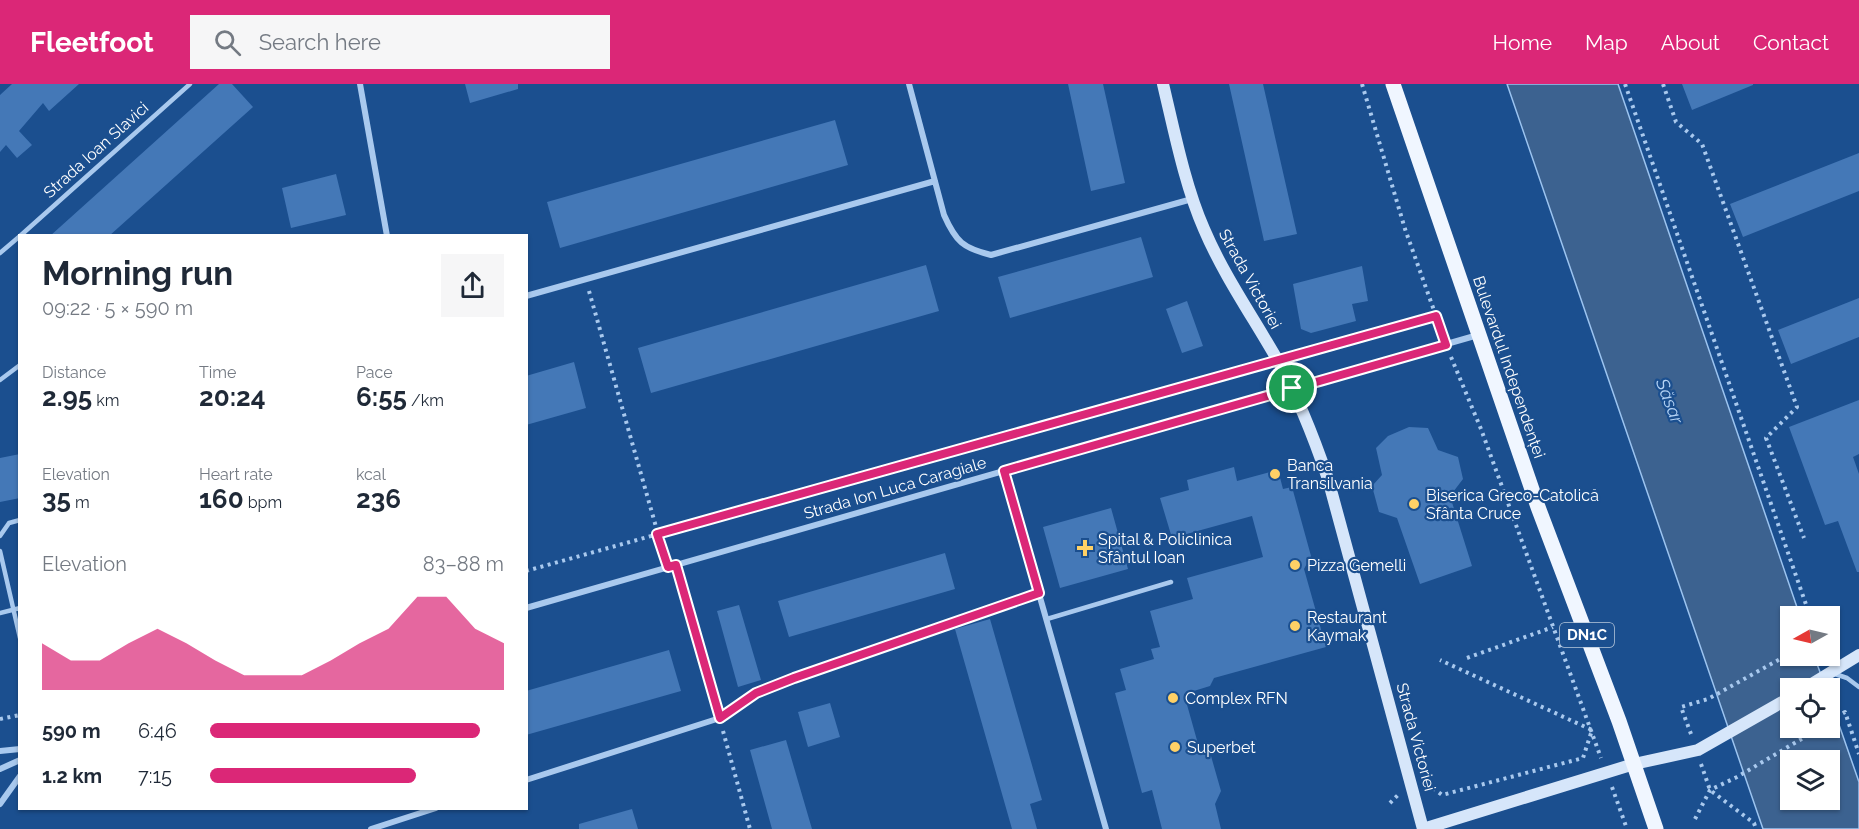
<!DOCTYPE html>
<html lang="en">
<head>
<meta charset="utf-8">
<style>
  :root { --surface:#fff; --page:#f6f6f7; --text:#1f2937; --muted:#747a83; --accent:#db2777 }
  body { margin:0; font-family:Raleway,sans-serif; background:var(--page); color:var(--text); height:100vh; display:flex; flex-direction:column; font-size:22px; white-space:nowrap }
  * { box-sizing:border-box; margin:0 }
  p { font-size:20px; color:var(--muted) }
  .icon { flex:none; width:33px; height:33px; fill:none; stroke:currentColor; stroke-width:2; stroke-linecap:round; stroke-linejoin:round }
  .map { position:relative; flex:1; overflow:hidden }
  .side { position:absolute; left:18px; top:150px; width:510px; height:576px; display:flex; flex-direction:column; background:var(--surface); border-radius:0px; box-shadow:0 2px 4px #0004 }
  .side>* { flex:none }
  .needle { width:39px; rotate:262deg }
  .tools { position:absolute; left:1780px; top:522px; display:grid; gap:12px }
  .tools a { display:grid; place-items:center; width:60px; height:60px; border-radius:0px; background:var(--surface); box-shadow:0 2px 4px #0004; font-size:30px }
  .pin { position:absolute; display:grid; place-items:center; width:51px; height:51px; color:#fff; margin:-26px; border:3px solid #fff; border-radius:50%; box-shadow:0 2px 6px #0007 }
  .round { display:grid; place-items:center; flex:none; width:63px; height:63px; border-radius:0px; background:var(--page) }
  .summary { display:flex; align-items:center; justify-content:space-between; height:102px; padding:0 24px }
  h1 { font-size:33px; font-weight:700; line-height:45px }
  .stats { display:grid; grid-template-columns:repeat(3,1fr); gap:9px; height:102px; padding:6px 24px }
  .stats div { display:grid; align-content:center }
  .stats b { font-size:26px; font-weight:700 }
  .stats small { font-size:16px; font-weight:400 }
  .stats p { font-size:16px }
  .chart { height:168px; padding:12px 24px }
  .chart p { display:flex; justify-content:space-between }
  .chart svg { width:100%; height:108px; margin-top:6px; fill:var(--accent); opacity:.7 }
  ul { padding:0 24px; list-style:none; font-size:20px }
  li { display:grid; grid-template-columns:96px 72px 1fr; align-items:center; height:45px }
  li i { height:15px; border-radius:8px; background:var(--accent) }
  header { display:flex; align-items:center; gap:36px; box-sizing:border-box; height:84px; padding:0 30px; background:var(--accent); color:#fff }
  header strong { font-size:28px }
  nav { display:flex; gap:33px; margin-inline-start:auto; font-size:21px }
  .search { width:420px; height:54px; background:var(--page); display:flex; align-items:center; gap:15px; box-sizing:border-box; padding:0 21px; border-radius:0px; color:var(--muted); font-size:22px }
  .map>svg:first-child { display:block }
  .water { fill:#3c6290; stroke:#9cc4f0; stroke-width:1.5; fill-rule:evenodd }
  .building { fill:#4478b7 }
  .lines { fill:none; stroke-linecap:round; stroke-linejoin:round }
  .path { stroke:#a9c9ee; stroke-width:4; stroke-dasharray:3 4.5; stroke-linecap:butt }
  .lane { stroke:#a9c9ee; stroke-width:4.5 }
  .street { stroke:#a9c9ee; stroke-width:6 }
  .secondary { stroke:#d6e6fa; stroke-width:12 }
  .primary { stroke:#f0f6ff; stroke-width:15 }
  .route-casing { stroke:#fff; stroke-width:12 }
  .route { stroke:#db2777; stroke-width:8 }
  .poi-dot { fill:#ffd166; stroke:#1b4f8f; stroke-width:2 }
  .labels { text-anchor:middle; dominant-baseline:central; stroke-width:4.5; stroke-linejoin:round; paint-order:stroke }
  .shield { fill:#1b4f8f; stroke:#bbcadd; stroke-width:1.5 }
  .shield-label { font-size:15px; font-weight:bold; fill:#fff }
  .street-label { font-size:16px; fill:#fff; stroke:#1b4f8f }
  .poi-label { font-size:16px; fill:#fff; stroke:#1b4f8f; text-anchor:start }
  .water-label { font-size:18px; font-style:italic; fill:#b5d3f5; stroke:#1b4f8f }
</style>
</head>
<body>
<header>
<strong>Fleetfoot</strong>
<div class="search"><svg class="icon" aria-label="search" viewBox="0 0 24 24"><circle cx="10" cy="10" r="6"/><path d="M15 15l6 6"/></svg>Search here</div>
<nav><a>Home</a><a>Map</a><a>About</a><a>Contact</a></nav>
</header>
<div class="map">
<svg width="1859" height="745" viewBox="0 0 1859 745">
  <rect width="100%" height="100%" fill="#1b4f8f"/>
  <!-- water -->
  <path class="water" d="M 1507,0 L 1618,0 L 1800,532 L 1791,532 L 1791,572 L 1814,572 L 1826,604 L 1791,604 L 1791,644 L 1830,644 L 1830,615 L 1859,698 L 1859,745 L 1763,745 ZM 1791,676 L 1830,676 L 1830,716 L 1791,716 Z"/>
  <!-- building -->
  <path class="building" d="M 12,0 L 79,0 L 49,27 L 43,19 L 19,47 L 32,61 L 17,74 L 6,61 L 0,68 L 0,11 Z
    M 219,0 L 232,0 L 253,23 L 109,152 L 50,152 Z
    M 465,0 L 518,0 L 518,5 L 470,19 Z
    M 1068,0 L 1103,0 L 1125,99 L 1091,107 Z
    M 1229,0 L 1263,0 L 1297,150 L 1264,157 Z
    M 1682,0 L 1753,0 L 1753,1 L 1692,26 Z
    M 835,36 L 848,81 L 560,164 L 547,118 Z
    M 1859,69 L 1859,107 L 1743,153 L 1730,120 Z
    M 336,90 L 346,131 L 291,144 L 282,104 Z
    M 1141,153 L 1153,193 L 1010,234 L 998,193 Z
    M 926,181 L 939,227 L 651,309 L 638,264 Z
    M 1362,182 L 1368,217 L 1352,220 L 1356,237 L 1311,249 L 1301,245 L 1293,200 Z
    M 1859,214 L 1859,253 L 1791,280 L 1778,246 Z
    M 1187,217 L 1203,262 L 1182,269 L 1166,225 Z
    M 574,278 L 586,324 L 526,341 L 526,292 Z
    M 1859,316 L 1859,370 L 1853,373 L 1859,390 L 1859,488 L 1857,488 L 1838,437 L 1825,441 L 1789,343 Z
    M 1409,343 L 1428,344 L 1438,366 L 1458,373 L 1463,395 L 1450,412 L 1472,482 L 1420,500 L 1397,434 L 1379,428 L 1372,402 L 1382,391 L 1376,364 L 1388,352 Z
    M 20,370 L 20,414 L 0,418 L 0,374 Z
    M 1234,383 L 1237,397 L 1278,386 L 1283,405 L 1292,403 L 1311,472 L 1304,485 L 1326,563 L 1214,594 L 1210,602 L 1184,610 L 1200,667 L 1211,672 L 1221,707 L 1215,720 L 1221,745 L 1162,745 L 1152,706 L 1142,709 L 1115,609 L 1126,606 L 1120,585 L 1154,575 L 1151,565 L 1160,563 L 1150,527 L 1193,515 L 1187,494 L 1263,473 L 1252,432 L 1172,454 L 1160,414 L 1189,406 L 1187,396 Z
    M 1111,424 L 1128,485 L 1060,504 L 1043,443 Z
    M 945,469 L 955,505 L 789,553 L 778,517 Z
    M 739,521 L 761,596 L 738,603 L 717,527 Z
    M 990,535 L 1042,716 L 1030,720 L 1037,745 L 1012,745 L 955,545 Z
    M 669,566 L 681,607 L 526,651 L 526,607 Z
    M 830,619 L 840,653 L 808,663 L 798,628 Z
    M 786,656 L 812,745 L 772,745 L 750,666 Z
    M 632,725 L 638,745 L 579,745 L 579,740 Z"/>
  <g class="lines">
    <!-- path -->
    <path class="path" d="M 1362,0 L 1405,145 L 1436,232
      M 1625,0 L 1810,532
      M 1663,0 L 1676,38 L 1702,60 L 1797,323 L 1766,354 L 1804,454
      M 589,207 L 664,471
      M 1293,272 L 1436,232 L 1442,250
      M 1451,273 L 1481,345 L 1601,674
      M 526,487 L 1263,281
      M 1467,574 L 1553,543
      M 0,635 L 20,631
      M 1830,637 L 1845,628 L 1859,670
      M 723,647 L 750,745
      M 1691,650 L 1681,623 L 1708,615 L 1791,569
      M 1701,680 L 1710,706 L 1754,739 L 1756,745
      M 1612,703 L 1627,745
      M 1433,704 L 1442,711 L 1583,674 L 1592,646 L 1440,576
      M 1390,719 L 1398,711
      M 1695,735 L 1710,706 L 1737,693 L 1820,644"/>
    <!-- lane -->
    <path class="lane" d="M 20,152 L 190,0
      M 0,169 L 20,152
      M 0,296 L 20,281
      M 0,452 L 9,439 L 20,436
      M 0,467 L 20,554
      M 0,529 L 20,524
      M 1047,535 L 1171,498
      M 1835,590 L 1847,594 L 1859,603"/>
    <!-- street -->
    <path class="street" d="M 360,0 L 387,152
      M 909,0 L 944,131 C 956,158 963,164 991,171 L 1192,115
      M 526,212 L 935,97
      M 1004,387 L 1106,745
      M 526,524 L 1478,251
      M 720,634 L 756,609 L 794,594 L 1039,509
      M 0,667 L 20,665
      M 0,685 L 20,676
      M 526,696 L 720,634 L 676,481
      M 0,720 L 20,692
      M 371,745 L 436,724"/>
    <!-- secondary -->
    <path class="secondary" d="M 1163,0 C 1174,46 1185,102 1204,145 C 1224,192 1253,233 1278,277 C 1299,315 1314,354 1328,395 L 1423,745
      M 1805,604 L 1859,571
      M 1423,745 L 1634,680 L 1698,666 L 1791,613"/>
    <!-- primary -->
    <path class="primary" d="M 1393,0 L 1538,423 L 1619,637 L 1656,745"/>
  </g>
  <g class="lines">
    <defs>
      <path id="route" d="M 1436,232 L 1446,261 L 1004,387 L 1039,509 L 794,594 L 756,609 L 720,634 L 676,481 L 668,483 L 657,450 Z"/>
    </defs>
    <!-- route casing -->
    <use href="#route" class="route-casing"/>
    <!-- route -->
    <use href="#route" class="route"/>
  </g>
  <!-- markers -->
  <g class="poi-dot">
    <circle cx="1275" cy="390" r="6"/>
    <circle cx="1414" cy="420" r="6"/>
    <path d="M1082 455h6v6h6v6h-6v6h-6v-6h-6v-6h6z"/>
    <circle cx="1295" cy="481" r="6"/>
    <circle cx="1295" cy="542" r="6"/>
    <circle cx="1173" cy="614" r="6"/>
    <circle cx="1175" cy="663" r="6"/>
  </g>
  <g class="labels">
    <!-- shield labels -->
    <rect class="shield" x="1560" y="539" width="54" height="24" rx="4.5"/>
    <g class="shield-label">
      <text x="1587" y="551">DN1C</text>
    </g>
    <!-- street labels -->
    <g class="street-label">
      <text transform="translate(96 66) rotate(-42)">Strada Ioan Slavici</text>
      <text transform="translate(1250 195) rotate(61)">Strada Victoriei</text>
      <text transform="translate(1509 283) rotate(71)">Bulevardul Independenței</text>
      <text transform="translate(895 404) rotate(-16)">Strada Ion Luca Caragiale</text>
      <text transform="translate(1416 653) rotate(75)">Strada Victoriei</text>
    </g>
    <!-- poi labels -->
    <g class="poi-label">
      <text x="1287" y="381">Banca<tspan x="1287" dy="18">Transilvania</tspan></text>
      <text x="1426" y="411">Biserica Greco-Catolică<tspan x="1426" dy="18">Sfânta Cruce</tspan></text>
      <text x="1098" y="455">Spital &amp; Policlinica<tspan x="1098" dy="18">Sfântul Ioan</tspan></text>
      <text x="1307" y="481">Pizza Gemelli</text>
      <text x="1307" y="533">Restaurant<tspan x="1307" dy="18">Kaymak</tspan></text>
      <text x="1185" y="614">Complex RFN</text>
      <text x="1187" y="663">Superbet</text>
    </g>
    <!-- water labels -->
    <g class="water-label">
      <text transform="translate(1670 317) rotate(69)">Săsar</text>
    </g>
  </g>
</svg>
<div class="tools">
<a><svg class="needle" viewBox="-14 -14 28 28"><path d="M0-13l5 13h-10z" fill="#e53935"/><path d="M0 13l5-13h-10z" fill="#747a83"/></svg></a>
<a><svg class="icon" aria-label="locate" viewBox="0 0 24 24"><circle cx="12" cy="12" r="6"/><path d="M12 2v4M12 18v4M2 12h4M18 12h4"/></svg></a>
<a><svg class="icon" aria-label="layers" viewBox="0 0 24 24"><path d="M12 4l9 5-9 5-9-5zM3 14l9 5 9-5"/></svg></a>
</div>
<div class="pin" style="left:1292px;top:304px;background:#1e9e55"><svg class="icon" aria-label="arrive" viewBox="0 0 24 24"><path d="M6 21V4h12l-3 4 3 4H6"/></svg></div>
<section class="side">
<div class="summary"><div><h1>Morning run</h1><p>09:22 · 5 × 590 m</p></div><a class="round"><svg class="icon" aria-label="share" viewBox="0 0 24 24"><path d="M12 15V3M7 8l5-5 5 5M5 13v7h14v-7"/></svg></a></div>
<div class="stats">
<div><p>Distance</p><b>2.95<small> km</small></b></div>
<div><p>Time</p><b>20:24</b></div>
<div><p>Pace</p><b>6:55<small> /km</small></b></div>
</div>
<div class="stats">
<div><p>Elevation</p><b>35<small> m</small></b></div>
<div><p>Heart rate</p><b>160<small> bpm</small></b></div>
<div><p>kcal</p><b>236</b></div>
</div>
<div class="chart"><p><span>Elevation</span>83–88 m</p>
<svg viewBox="0 0 160 44" preserveAspectRatio="none"><path d="M0 44V25L10 32L20 32L30 25L40 19L50 25L60 32L70 38L80 38L90 38L100 32L110 25L120 19L130 6L140 6L150 19L160 25V44z"/></svg>
</div>
<ul>
<li><b>590 m</b>6:46<i style="width:92%"></i></li>
<li><b>1.2 km</b>7:15<i style="width:70%"></i></li>
</ul>
</section>
</div>
</body>
</html>
